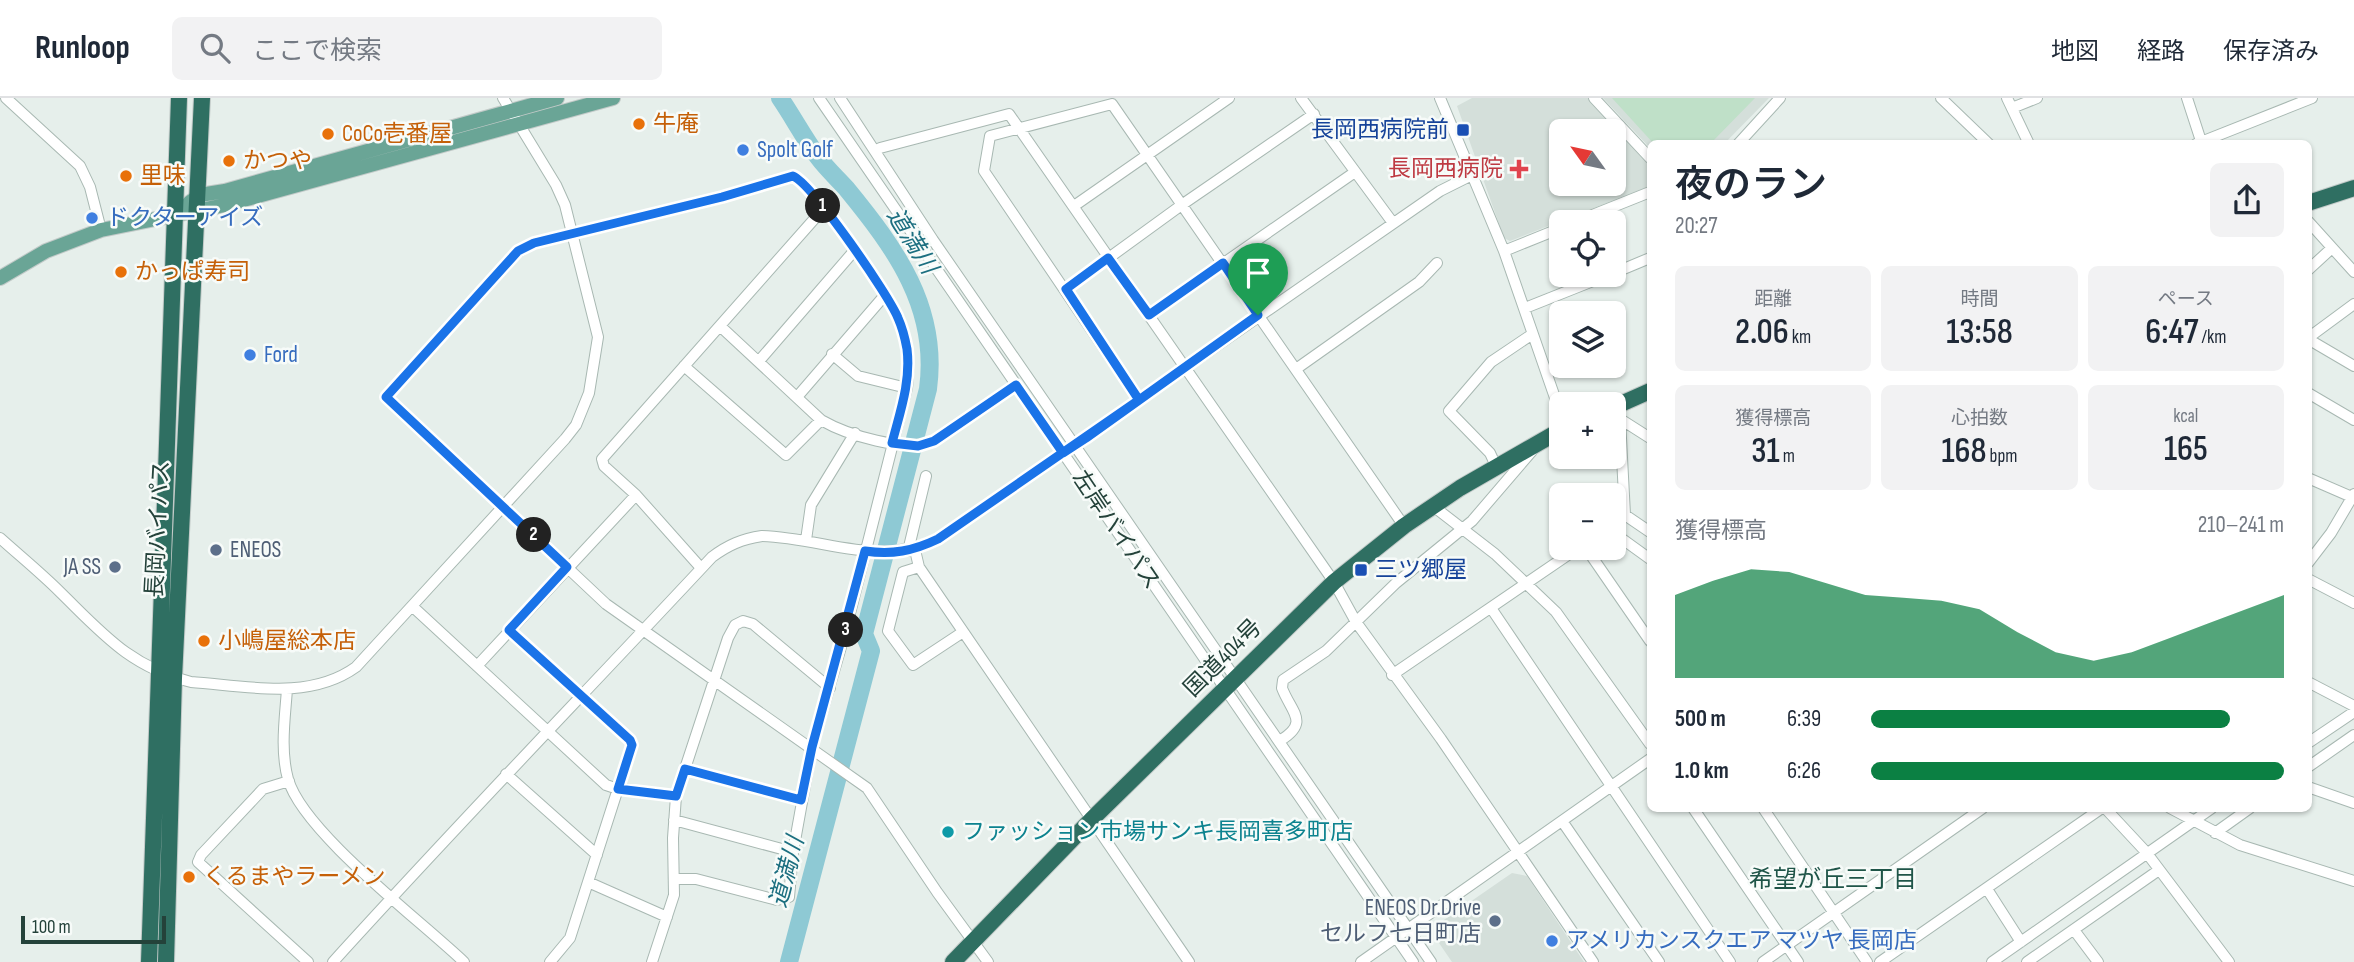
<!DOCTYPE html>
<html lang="ja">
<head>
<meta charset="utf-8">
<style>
  :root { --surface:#fff; --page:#f2f2f3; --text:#1f2937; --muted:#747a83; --line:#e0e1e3; --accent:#0b8043 }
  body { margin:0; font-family:"Sofia Sans Condensed","Noto Sans JP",sans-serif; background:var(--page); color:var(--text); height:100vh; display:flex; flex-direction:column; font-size:26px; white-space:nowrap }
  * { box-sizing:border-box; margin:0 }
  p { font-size:23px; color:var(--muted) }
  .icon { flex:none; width:38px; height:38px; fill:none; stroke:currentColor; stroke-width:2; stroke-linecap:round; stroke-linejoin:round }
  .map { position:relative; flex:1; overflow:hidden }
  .side { position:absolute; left:1647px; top:42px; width:665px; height:672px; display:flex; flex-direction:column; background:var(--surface); border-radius:10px; box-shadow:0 2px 5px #0004 }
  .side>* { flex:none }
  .needle { width:46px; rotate:303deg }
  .buttons { position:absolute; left:1549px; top:21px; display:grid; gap:14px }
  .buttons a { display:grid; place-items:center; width:77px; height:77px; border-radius:10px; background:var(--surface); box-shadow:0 2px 5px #0004; font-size:35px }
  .scale { position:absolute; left:21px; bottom:18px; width:145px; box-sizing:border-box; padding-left:7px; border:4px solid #24423a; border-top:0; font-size:19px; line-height:24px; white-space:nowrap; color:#24423a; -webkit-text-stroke:5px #f7fbf9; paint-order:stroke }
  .pin { position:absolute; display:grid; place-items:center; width:60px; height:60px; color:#fff; margin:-72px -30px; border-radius:50% 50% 50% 0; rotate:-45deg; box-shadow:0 0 7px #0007 }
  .pin .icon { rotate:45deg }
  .km { position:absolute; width:35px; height:35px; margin:-18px; border-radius:50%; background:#222; color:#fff; font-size:19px; line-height:35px; text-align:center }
  .round { display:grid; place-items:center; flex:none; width:74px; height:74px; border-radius:10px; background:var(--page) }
  .overview { display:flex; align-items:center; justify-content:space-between; height:119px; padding:0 28px }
  h1 { font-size:38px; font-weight:600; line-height:52px }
  .stats { display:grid; grid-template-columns:repeat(3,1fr); gap:10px; height:119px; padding:7px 28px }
  .stats div { display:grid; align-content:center; border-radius:10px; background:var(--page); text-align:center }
  .stats b { font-size:35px; font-weight:600 }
  .stats small { font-size:19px; font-weight:400 }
  .stats p { font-size:19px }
  .chart { height:196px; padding:14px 28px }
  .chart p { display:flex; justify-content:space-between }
  .chart svg { width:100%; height:126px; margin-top:7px; fill:var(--accent); opacity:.7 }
  ul { padding:0 28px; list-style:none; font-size:23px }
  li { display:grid; grid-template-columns:112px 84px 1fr; align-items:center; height:52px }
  li i { height:18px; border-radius:9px; background:var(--accent) }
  header { display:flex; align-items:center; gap:42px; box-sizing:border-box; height:98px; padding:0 35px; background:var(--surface); border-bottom:2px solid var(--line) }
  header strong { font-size:33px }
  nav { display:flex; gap:38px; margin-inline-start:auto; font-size:24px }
  .search { width:490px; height:63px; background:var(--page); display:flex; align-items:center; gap:18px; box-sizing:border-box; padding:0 24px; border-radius:10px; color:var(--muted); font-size:26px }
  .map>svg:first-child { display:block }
  .built { fill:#d4dfda; fill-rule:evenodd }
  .green { fill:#bfe0c8 }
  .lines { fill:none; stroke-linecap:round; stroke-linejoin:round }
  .river { stroke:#8ec9d4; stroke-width:18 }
  .minor-casing { stroke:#a8b8b2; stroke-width:12 }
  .major-casing { stroke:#c2cac8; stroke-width:16 }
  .highway-casing { stroke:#c2cac8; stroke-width:18 }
  .minor { stroke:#fff; stroke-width:10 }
  .major { stroke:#6aa596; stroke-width:14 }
  .highway { stroke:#2f6f62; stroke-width:16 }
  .route-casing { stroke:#fff; stroke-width:14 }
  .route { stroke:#1a73e8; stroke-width:9 }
  .food-dot { fill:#e8710a; stroke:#f7fbf9; stroke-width:2.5 }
  .transit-dot { fill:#1a4fb4; stroke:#f7fbf9; stroke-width:2.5 }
  .shop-dot { fill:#3f7fe0; stroke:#f7fbf9; stroke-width:2.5 }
  .health-dot { fill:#e0444e; stroke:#f7fbf9; stroke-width:2.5 }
  .service-dot { fill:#5c6f8a; stroke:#f7fbf9; stroke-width:2.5 }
  .culture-dot { fill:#0f9aa8; stroke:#f7fbf9; stroke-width:2.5 }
  .labels { text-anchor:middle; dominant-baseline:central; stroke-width:5; stroke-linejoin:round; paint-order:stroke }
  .food-label { font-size:23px; fill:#c56008; stroke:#f7fbf9; text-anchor:start }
  .transit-label { font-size:23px; fill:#164399; stroke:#f7fbf9; text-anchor:end }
  .shop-label { font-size:23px; fill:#366cbe; stroke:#f7fbf9; text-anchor:start }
  .health-label { font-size:23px; fill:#be3a42; stroke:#f7fbf9; text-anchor:end }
  .street-label { font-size:23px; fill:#24423a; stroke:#f7fbf9 }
  .service-label { font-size:23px; fill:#4e5e75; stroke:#f7fbf9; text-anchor:end }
  .culture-label { font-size:23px; fill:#0d838f; stroke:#f7fbf9; text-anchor:start }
  .water-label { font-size:24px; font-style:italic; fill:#1c6f80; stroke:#f7fbf9 }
  .neighbourhood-label { font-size:24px; fill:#1f5548; stroke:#f7fbf9 }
</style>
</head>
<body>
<header>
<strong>Runloop</strong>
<div class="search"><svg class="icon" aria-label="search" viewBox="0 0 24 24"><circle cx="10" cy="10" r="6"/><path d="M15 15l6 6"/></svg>ここで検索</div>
<nav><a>地図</a><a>経路</a><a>保存済み</a></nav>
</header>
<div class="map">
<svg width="2354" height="864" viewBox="0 0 2354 864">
  <rect width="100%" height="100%" fill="#e6efeb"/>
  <!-- built -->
  <path class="built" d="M 1472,0 L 1589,0 L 1650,66 L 1650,88 L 1510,143 L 1504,140 L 1457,8 ZM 1561,33 L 1614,33 L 1614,86 L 1561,86 Z
    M 1603,0 L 1769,0 L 1725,45 L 1650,46 L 1650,50 Z
    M 1512,775 L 1527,778 L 1584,864 L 1452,864 L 1439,845 L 1441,824 Z"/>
  <!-- green -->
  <path class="green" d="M 1612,0 L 1755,0 L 1711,45 L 1654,46 Z"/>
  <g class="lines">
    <!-- river -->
    <path class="river" d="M 780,0 C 793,19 804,40 818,59 C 826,70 837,80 846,90 C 896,151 939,210 928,291 L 864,536 L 871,553 L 789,864"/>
    <defs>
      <path id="minor" d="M 6,0 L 80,68 L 90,89 L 101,132
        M 819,0 L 1413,864
        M 840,0 L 933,142 L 1431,864
        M 1301,0 L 1393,125
        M 1440,0 L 1504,153 L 1561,317
        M 1594,0 L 1650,60
        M 1941,0 L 1989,46
        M 2007,0 L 2029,46
        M 2187,0 L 2201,43
        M 2012,10 L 2037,0
        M 1738,46 L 1780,0
        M 2196,46 L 2312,0
        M 880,50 L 1009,16 L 1334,484 L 1356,524 L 1441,641 L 1593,864
        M 1074,108 L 1229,0
        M 2308,123 L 2354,174
        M 1575,124 L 1650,94
        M 1504,153 L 1561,130
        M 2308,172 L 2332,150
        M 1614,175 L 1650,160
        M 1066,191 L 1183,106 L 1314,16
        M 1525,210 L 1608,177
        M 1149,217 L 1355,74
        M 720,228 L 821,322
        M 2308,240 L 2354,206
        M 2308,241 L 2354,268
        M 832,256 L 858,278 L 907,290
        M 759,263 L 854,153
        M 684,268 L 786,357 L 821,322 C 847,337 905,355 934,343 L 1016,287
        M 1296,271 L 1419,184 L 1437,165
        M 2308,295 L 2354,322
        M 797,299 L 885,197
        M 1139,302 L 984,73 L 990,38 L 1112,6 L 1404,428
        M 1617,319 L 1650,340
        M 1620,321 L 1625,417 L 1650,434
        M 1496,368 L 1490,355 L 1449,313 L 1491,264 L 1531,237
        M 2308,380 L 2354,400
        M 1433,408 L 1495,456 L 1556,514 L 1650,646
        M 1614,435 L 1650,461
        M 0,440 C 20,458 41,475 60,494 C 102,535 130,569 191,584 C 246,588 309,603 356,569 L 565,341 L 576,327 L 589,295 L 598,239 L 565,107 L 556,87 L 503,0
        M 806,442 L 811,407 L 855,335
        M 1586,450 L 1650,543
        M 915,452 L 919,469 L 1189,864
        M 908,453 L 926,378
        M 2308,465 L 2331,435 L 2354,396
        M 919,469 L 903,474 L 888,533 L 913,567 L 963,534
        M 701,470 L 636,397 L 604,368 L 602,361 L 824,110
        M 2308,481 L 2354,505
        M 412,508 L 606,687 L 618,691 L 676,698
        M 1491,510 L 1730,864
        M 509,532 L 630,642 L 632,647 L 570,840 L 550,864
        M 477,568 L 636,397
        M 1392,577 L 1578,450
        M 2308,584 L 2354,608
        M 287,591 C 285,620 280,652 288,681 C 303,734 420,822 464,864
        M 1281,642 C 1310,624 1291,614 1282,590 L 1283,582 L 1326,553 L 1396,485 L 1472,423 L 1532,353
        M 2308,645 L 2354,614
        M 2308,669 L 2354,637
        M 685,671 L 801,702
        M 506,676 L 597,757
        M 289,683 L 263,691 L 201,757 L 198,764 L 308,864
        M 2308,689 L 2354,705
        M 1693,710 L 1798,864
        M 1763,710 L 1867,864
        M 2105,710 L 2146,754 L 2229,864
        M 2170,710 L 2240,747 L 2354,783
        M 674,722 L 793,754
        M 1562,723 L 1659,864
        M 2215,735 L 2250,710
        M 675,781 L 696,781 L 777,802 L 789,799 L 793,754 L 812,649 L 845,535 L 907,290 C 910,266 907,243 899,221 C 889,198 813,87 793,78 L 722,99 L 534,145 L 518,154 L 386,299 L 606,506 L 867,690 L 937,794 L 988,864
        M 588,784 L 667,819
        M 1987,791 L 2021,844
        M 2074,832 L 2098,864
        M 333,864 C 457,727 586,594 712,459 C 728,447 742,441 762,438 C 826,440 877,470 938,441 L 1440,93 L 1472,77
        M 652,864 L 674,797 L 673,740 L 676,698 L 728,540 L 735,527 L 743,523 L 753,526 L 830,590
        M 1361,864 L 1650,661
        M 1763,864 L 1983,710
        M 1880,864 L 2102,710
        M 1992,864 L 2212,710
        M 2027,864 L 2159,772"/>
      <path id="major" d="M 189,105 L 200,97 L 225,93 L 557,0
        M 0,180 L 46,153 L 101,132 L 225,107 L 613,0"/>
      <path id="highway" d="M 2308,105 L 2354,90
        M 1614,309 L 1650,293
        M 149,864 L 179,0
        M 166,864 L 174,580 L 202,0
        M 953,864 L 1091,722 L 1334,484 L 1404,428 L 1460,390 L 1561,332"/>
    </defs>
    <!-- minor casing -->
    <use href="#minor" class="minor-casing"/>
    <!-- major casing -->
    <use href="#major" class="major-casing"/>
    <!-- highway casing -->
    <use href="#highway" class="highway-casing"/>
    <!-- minor -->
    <use href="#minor" class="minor"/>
    <!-- major -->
    <use href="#major" class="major"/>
    <!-- highway -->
    <use href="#highway" class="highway"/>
  </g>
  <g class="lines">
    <defs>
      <path id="route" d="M 1258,217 L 1086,340 L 1063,355 L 1016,287 L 934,343 L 918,348 L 892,345 C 900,314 911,284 907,251 C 905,240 902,229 898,220 C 888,196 813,87 793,78 L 722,99 L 534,145 L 518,153 L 386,299 L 567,469 L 509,532 L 630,642 L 632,647 L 618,691 L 676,698 L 685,671 L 801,702 L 812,649 L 865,453 C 892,457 913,453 938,441 L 1139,302 L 1066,191 L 1108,160 L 1149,217 L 1223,165 L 1258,217"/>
    </defs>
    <!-- route casing -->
    <use href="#route" class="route-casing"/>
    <!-- route -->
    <use href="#route" class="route"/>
  </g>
  <!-- markers -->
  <g class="food-dot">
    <circle cx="639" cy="26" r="7"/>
    <circle cx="328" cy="36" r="7"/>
    <circle cx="229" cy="63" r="7"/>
    <circle cx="126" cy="78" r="7"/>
    <circle cx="121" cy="174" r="7"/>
    <circle cx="204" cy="543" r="7"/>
    <circle cx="189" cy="779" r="7"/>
  </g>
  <g class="transit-dot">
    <rect x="1456" y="25" width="14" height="14" rx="3.5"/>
    <rect x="1354" y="465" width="14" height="14" rx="3.5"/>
  </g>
  <g class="shop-dot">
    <circle cx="743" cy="52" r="7"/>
    <circle cx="92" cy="120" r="7"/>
    <circle cx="250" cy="257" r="7"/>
    <circle cx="1552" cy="843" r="7"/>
  </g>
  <path class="health-dot" d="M1515.5 60.5h7v7h7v7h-7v7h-7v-7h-7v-7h7z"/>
  <g class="service-dot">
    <circle cx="216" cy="452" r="7"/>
    <circle cx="115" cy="469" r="7"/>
    <circle cx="1495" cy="823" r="7"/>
  </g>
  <circle class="culture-dot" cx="948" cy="734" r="7"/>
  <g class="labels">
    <!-- food labels -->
    <g class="food-label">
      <text x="653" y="26">牛庵</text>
      <text x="342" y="36">CoCo壱番屋</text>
      <text x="243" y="63">かつや</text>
      <text x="140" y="78">里味</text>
      <text x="135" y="174">かっぱ寿司</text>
      <text x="218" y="543">小嶋屋総本店</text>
      <text x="203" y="779">くるまやラーメン</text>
    </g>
    <!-- transit labels -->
    <g class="transit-label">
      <text x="1449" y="32">長岡西病院前</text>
      <text x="1375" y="472" text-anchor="start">三ツ郷屋</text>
    </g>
    <!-- shop labels -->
    <g class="shop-label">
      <text x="757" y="52">Spolt Golf</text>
      <text x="106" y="120">ドクターアイズ</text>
      <text x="264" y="257">Ford</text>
      <text x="1566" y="843">アメリカンスクエア マツヤ 長岡店</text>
    </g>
    <!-- health labels -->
    <g class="health-label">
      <text x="1503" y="71">長岡西病院</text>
    </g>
    <!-- street labels -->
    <g class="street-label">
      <text transform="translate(158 431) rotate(-87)">長岡バイパス</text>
      <text transform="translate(1116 432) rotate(56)">左岸バイパス</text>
      <text transform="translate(1223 560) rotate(-45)">国道404号</text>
    </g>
    <!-- service labels -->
    <g class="service-label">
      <text x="230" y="452" text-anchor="start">ENEOS</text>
      <text x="101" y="469">JA SS</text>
      <text x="1481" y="810">ENEOS Dr.Drive<tspan x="1481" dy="26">セルフ七日町店</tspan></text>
    </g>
    <!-- culture labels -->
    <g class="culture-label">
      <text x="962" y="734">ファッション市場サンキ長岡喜多町店</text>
    </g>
    <!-- water labels -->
    <g class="water-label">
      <text transform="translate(912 143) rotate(58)">道満川</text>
      <text transform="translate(787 774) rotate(-75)">道満川</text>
    </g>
    <!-- neighbourhood labels -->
    <g class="neighbourhood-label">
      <text x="1833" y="781">希望が丘三丁目</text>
    </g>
  </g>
</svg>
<div class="buttons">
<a><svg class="needle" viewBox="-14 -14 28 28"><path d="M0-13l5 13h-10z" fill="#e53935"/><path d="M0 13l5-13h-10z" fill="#747a83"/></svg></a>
<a><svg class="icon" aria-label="locate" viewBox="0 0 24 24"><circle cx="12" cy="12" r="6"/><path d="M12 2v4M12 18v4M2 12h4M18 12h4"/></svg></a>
<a><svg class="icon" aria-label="layers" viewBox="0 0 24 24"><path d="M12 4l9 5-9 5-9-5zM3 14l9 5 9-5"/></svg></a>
<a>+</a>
<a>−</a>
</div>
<div class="scale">100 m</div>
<div class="pin" style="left:1258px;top:217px;background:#1e9e55"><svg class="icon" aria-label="arrive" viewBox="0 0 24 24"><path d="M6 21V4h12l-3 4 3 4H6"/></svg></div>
<b class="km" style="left:823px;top:108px">1</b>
<b class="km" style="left:534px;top:437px">2</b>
<b class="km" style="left:846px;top:532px">3</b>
<section class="side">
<div class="overview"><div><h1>夜のラン</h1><p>20:27</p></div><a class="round"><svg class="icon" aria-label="share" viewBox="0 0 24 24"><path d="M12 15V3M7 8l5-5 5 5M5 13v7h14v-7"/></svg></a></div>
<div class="stats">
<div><p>距離</p><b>2.06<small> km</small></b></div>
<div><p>時間</p><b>13:58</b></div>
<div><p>ペース</p><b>6:47<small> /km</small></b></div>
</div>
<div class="stats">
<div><p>獲得標高</p><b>31<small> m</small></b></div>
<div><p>心拍数</p><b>168<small> bpm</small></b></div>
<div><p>kcal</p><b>165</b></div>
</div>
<div class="chart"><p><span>獲得標高</span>210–241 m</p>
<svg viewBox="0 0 160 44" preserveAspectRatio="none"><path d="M0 44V15L10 10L20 6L30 7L40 11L50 15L60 16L70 17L80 20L90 28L100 35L110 38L120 35L130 30L140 25L150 20L160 15V44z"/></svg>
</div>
<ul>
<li><b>500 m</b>6:39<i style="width:87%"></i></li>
<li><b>1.0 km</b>6:26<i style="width:100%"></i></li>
</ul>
</section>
</div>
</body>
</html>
